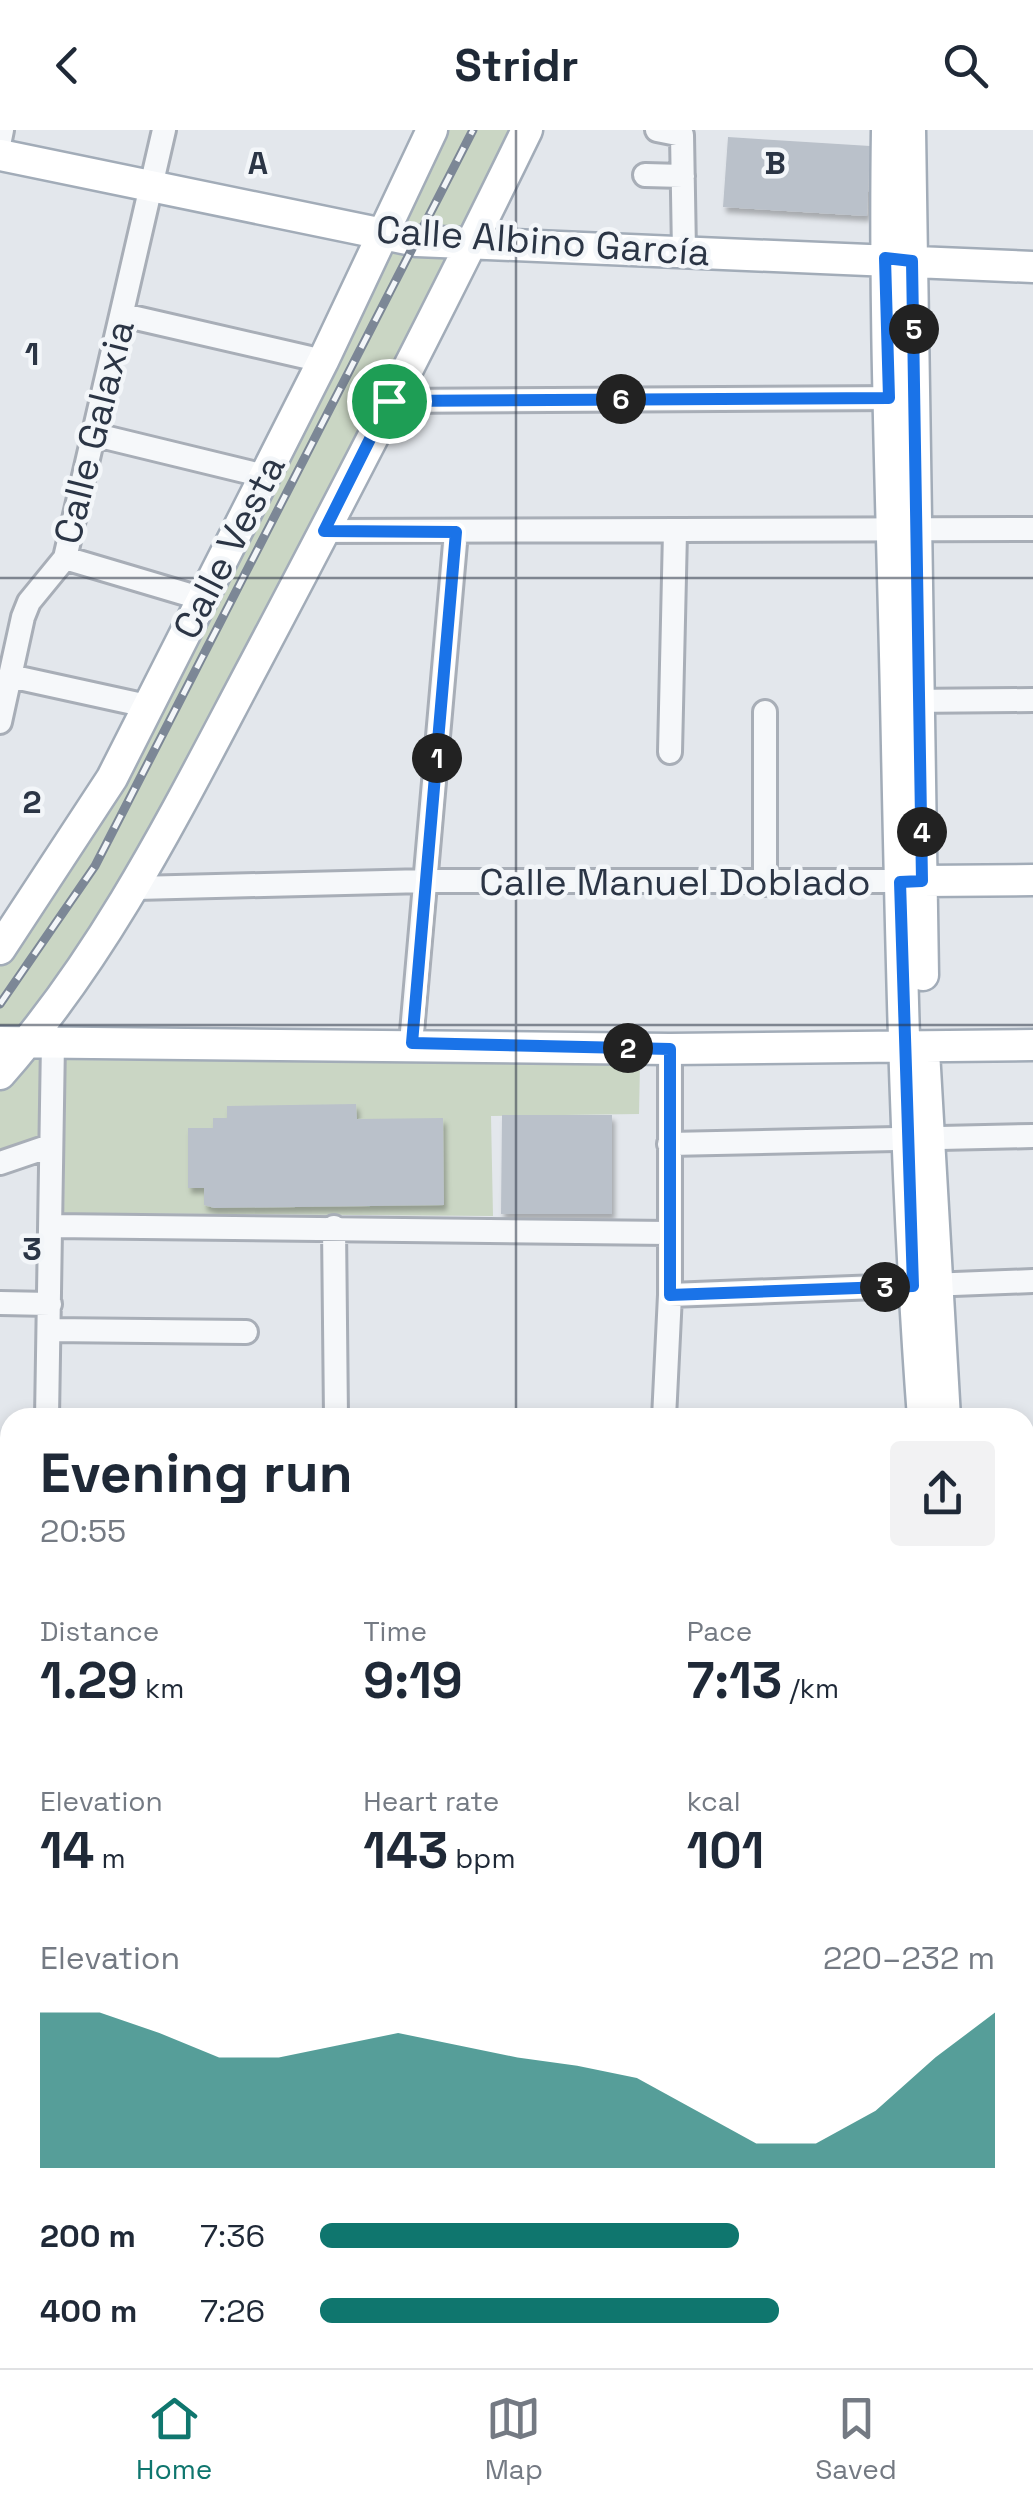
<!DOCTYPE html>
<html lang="en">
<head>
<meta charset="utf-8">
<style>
  :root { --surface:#fff; --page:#f2f2f3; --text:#1f2937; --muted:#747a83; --line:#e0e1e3; --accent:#0f766e }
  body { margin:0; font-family:"Space Grotesk",sans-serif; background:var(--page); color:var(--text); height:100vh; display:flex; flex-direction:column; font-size:38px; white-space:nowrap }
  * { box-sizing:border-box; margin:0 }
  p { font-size:32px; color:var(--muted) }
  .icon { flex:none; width:55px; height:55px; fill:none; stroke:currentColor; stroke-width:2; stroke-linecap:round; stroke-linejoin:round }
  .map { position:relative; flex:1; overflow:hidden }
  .side { position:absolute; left:0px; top:1278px; width:1035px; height:962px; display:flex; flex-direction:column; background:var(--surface); border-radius:30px 30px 0 0; box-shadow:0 5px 15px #0003 }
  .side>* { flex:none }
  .pin { position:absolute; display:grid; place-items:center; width:85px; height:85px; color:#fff; margin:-42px; border:5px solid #fff; border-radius:50%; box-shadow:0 2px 10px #0007 }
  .km { position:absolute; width:50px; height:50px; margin:-25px; border-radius:50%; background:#222; color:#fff; font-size:28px; line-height:50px; text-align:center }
  .round { display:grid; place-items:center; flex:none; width:105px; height:105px; border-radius:10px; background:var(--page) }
  .summary { display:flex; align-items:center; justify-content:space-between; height:170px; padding:0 40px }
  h1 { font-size:55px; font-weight:700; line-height:75px }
  .figures { display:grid; grid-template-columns:repeat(3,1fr); gap:15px; height:170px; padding:10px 40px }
  .figures div { display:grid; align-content:center }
  .figures b { font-size:50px; font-weight:700 }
  .figures small { font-size:28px; font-weight:400 }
  .figures p { font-size:28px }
  .chart { height:280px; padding:20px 40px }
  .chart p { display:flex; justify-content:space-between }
  .chart svg { width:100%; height:180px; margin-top:10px; fill:var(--accent); opacity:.7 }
  ul { padding:0 40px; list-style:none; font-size:32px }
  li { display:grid; grid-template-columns:160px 120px 1fr; align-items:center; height:75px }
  li i { height:25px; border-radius:12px; background:var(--accent) }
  header { display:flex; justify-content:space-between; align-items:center; height:130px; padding:0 40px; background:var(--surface); font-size:45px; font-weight:700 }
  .dock { display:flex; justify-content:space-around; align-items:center; height:140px; border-top:2px solid var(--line); background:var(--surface); font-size:28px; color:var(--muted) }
  .dock a { display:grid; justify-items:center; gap:5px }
  .dock .current { color:var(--accent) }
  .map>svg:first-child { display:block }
  .green { fill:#cad6c4 }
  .building { fill:#bac1ca; filter:url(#shadow) }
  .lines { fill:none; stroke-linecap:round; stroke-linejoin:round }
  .minor-casing { stroke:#a8aeb7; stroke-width:28 }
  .major-casing { stroke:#a2acb8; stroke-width:35 }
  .minor { stroke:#f6f8fa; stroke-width:22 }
  .major { stroke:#fff; stroke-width:30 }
  .rail-casing { stroke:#7c8796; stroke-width:9 }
  .rail { stroke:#f3f6f9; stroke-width:5; stroke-dasharray:15; stroke-linecap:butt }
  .route-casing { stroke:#fff; stroke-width:20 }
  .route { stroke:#1a73e8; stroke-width:12 }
  .grid { fill:none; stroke:#2b3545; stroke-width:2.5; stroke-opacity:0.55 }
  .labels { text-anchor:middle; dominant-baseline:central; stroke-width:9; stroke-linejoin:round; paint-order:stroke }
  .street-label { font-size:38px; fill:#2b3545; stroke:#f3f6f9 }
  .grid-label { font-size:32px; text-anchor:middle; font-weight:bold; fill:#2b3545; stroke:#f3f6f9; stroke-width:9; stroke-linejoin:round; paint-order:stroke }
</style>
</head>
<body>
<header><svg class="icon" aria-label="back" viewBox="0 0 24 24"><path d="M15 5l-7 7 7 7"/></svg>Stridr<svg class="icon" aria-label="search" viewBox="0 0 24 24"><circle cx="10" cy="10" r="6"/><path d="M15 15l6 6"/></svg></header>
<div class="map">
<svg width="1033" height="2238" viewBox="0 0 1033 2238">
  <defs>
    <filter id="shadow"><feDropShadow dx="3" dy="5.5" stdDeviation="2.5" flood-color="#0004"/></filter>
  </defs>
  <rect width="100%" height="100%" fill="#e3e7ec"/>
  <!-- green -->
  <path class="green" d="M 443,0 L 513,0 L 466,101 L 400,96 Z
    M 388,115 L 458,126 L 124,760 L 31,896 L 0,895 L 0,830 Z
    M 42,918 L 39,1010 L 0,1024 L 0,954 Z
    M 66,930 L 640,934 L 639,984 L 491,986 L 493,1086 L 64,1083 Z
    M 1025,1854 L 1033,1854 L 1033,2238 L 625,2238 L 625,2230 L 1025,2230 Z"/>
  <!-- building -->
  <path class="building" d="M 728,7 L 870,16 L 867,86 L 723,77 Z
    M 356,974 L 357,989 L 443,988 L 444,1075 L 214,1078 L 204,1075 L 204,1058 L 188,1058 L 188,998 L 213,998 L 213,988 L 227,988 L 227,976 Z
    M 502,985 L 612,985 L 612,1084 L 501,1084 Z
    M 1025,1409 L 1033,1409 L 1033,1535 L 1025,1536 Z
    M 1033,1691 L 1033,1742 L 1025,1742 L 1025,1692 Z"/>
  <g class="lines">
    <defs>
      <path id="minor" d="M 657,0 L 682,5 L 684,122
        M 0,10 L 2,0
        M 645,45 L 683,46
        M 123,185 L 323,231
        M 389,271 L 900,268
        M 96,305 L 265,346
        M 325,401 L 1033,399
        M 65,428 L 203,469
        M 10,546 L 147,576
        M 907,571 L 1033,570
        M 765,582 L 765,754
        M 0,592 L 23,487 L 29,472 L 65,428 L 164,0
        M 670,622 L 675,402
        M 136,758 L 426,751 L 914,751
        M 411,913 L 456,402
        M 669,1014 L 1033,1006
        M 0,1033 L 50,1016
        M 52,1096 L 670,1103
        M 334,1097 L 336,1288
        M 670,1165 L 1033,1151
        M 0,1173 L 50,1174
        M 49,1200 L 246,1202
        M 47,1288 L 53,912
        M 664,1288 L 670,1165 L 670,919
        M 1025,1311 L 1033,1311
        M 0,1359 L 10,1358
        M 1025,1375 L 1033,1374
        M 0,1422 L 10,1421
        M 0,1505 L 10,1512
        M 0,1538 L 10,1546
        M 1025,1639 L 1033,1638
        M 1025,1666 L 1033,1666
        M 0,1676 L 10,1675
        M 1025,1996 L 1033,1996
        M 1025,2063 L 1033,2062
        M 0,2087 L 10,2086
        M 1025,2116 L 1033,2116
        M 0,2223 L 1,2238
        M 1025,2227 L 1033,2227
        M 366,2230 L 367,2238
        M 820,2230 L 823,2238
        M 212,2238 L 301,2230
        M 783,2238 L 786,2230
        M 850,2238 L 948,2230
        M 998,2238 L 1000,2230"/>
      <path id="major" d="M 887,0 C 884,189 892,379 896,568 C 901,808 905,1048 923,1288
        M 910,0 L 923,845
        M 0,25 L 417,111 L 1033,137
        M 922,751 L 1033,750
        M 0,819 L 112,648 L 323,231 L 432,0
        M 0,912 L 670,919 L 1033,915
        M 924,921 L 945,1288
        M 0,944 C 108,822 179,676 255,533 C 348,357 440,179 527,0
        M 1025,1341 L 1033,1341
        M 0,1389 L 10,1389
        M 1025,1789 L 1033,1789
        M 1025,1820 L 1033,1819
        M 0,1879 L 10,1878
        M 0,1909 L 10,1908"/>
    </defs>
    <!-- minor casing -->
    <use href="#minor" class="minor-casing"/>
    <!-- major casing -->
    <use href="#major" class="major-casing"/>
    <!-- minor -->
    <use href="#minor" class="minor"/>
    <!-- major -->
    <use href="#major" class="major"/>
    <defs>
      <path id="rail" d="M 0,874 L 95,736 L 473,0"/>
    </defs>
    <!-- rail casing -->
    <use href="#rail" class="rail-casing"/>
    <!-- rail -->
    <use href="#rail" class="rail"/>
  </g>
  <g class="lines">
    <defs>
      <path id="route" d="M 885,128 L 912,131 L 922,751 L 900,752 L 913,1156 L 670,1165 L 670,919 L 412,913 L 456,402 L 324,401 L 389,271 L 889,268 Z"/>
    </defs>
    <!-- route casing -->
    <use href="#route" class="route-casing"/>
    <!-- route -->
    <use href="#route" class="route"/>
  </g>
  <!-- grid -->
  <path class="grid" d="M 516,0 L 516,1288M 0,448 L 1033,448M 0,895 L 1033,895M 0,1343 L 10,1343M 1025,1343 L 1033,1343M 0,1790 L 10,1790M 1025,1790 L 1033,1790M 516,2230 L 516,2238"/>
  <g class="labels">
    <!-- street labels -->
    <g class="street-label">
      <text transform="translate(543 111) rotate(4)">Calle Albino García</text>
      <text transform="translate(94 302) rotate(-76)">Calle Galaxia</text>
      <text transform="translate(229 417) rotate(-63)">Calle Vesta</text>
      <text x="675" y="752">Calle Manuel Doblado</text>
    </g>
  </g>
  <g class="grid-label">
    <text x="258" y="44">A</text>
    <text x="775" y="44">B</text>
    <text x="32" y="235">1</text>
    <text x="32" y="683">2</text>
    <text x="32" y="1130">3</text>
  </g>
</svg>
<div class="pin" style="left:389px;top:271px;background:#1e9e55"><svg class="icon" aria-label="arrive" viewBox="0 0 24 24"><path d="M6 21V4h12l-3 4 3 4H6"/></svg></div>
<b class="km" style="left:437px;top:628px">1</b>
<b class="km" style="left:628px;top:918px">2</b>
<b class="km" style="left:885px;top:1157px">3</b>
<b class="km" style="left:922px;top:702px">4</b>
<b class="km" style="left:914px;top:199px">5</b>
<b class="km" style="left:621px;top:269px">6</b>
<section class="side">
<div class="summary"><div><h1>Evening run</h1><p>20:55</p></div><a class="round"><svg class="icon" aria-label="share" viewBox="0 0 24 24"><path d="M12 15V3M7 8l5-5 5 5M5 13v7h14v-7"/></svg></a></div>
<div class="figures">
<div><p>Distance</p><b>1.29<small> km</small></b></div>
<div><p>Time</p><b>9:19</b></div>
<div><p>Pace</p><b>7:13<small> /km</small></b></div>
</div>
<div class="figures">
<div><p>Elevation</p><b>14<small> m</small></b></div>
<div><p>Heart rate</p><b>143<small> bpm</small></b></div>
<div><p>kcal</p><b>101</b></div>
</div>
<div class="chart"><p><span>Elevation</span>220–232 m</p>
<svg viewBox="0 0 160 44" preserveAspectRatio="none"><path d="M0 44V6L10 6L20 11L30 17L40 17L50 14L60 11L70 14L80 17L90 19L100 22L110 30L120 38L130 38L140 30L150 17L160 6V44z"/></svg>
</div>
<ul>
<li><b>200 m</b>7:36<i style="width:62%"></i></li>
<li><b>400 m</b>7:26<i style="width:68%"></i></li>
</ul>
</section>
</div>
<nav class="dock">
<a class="current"><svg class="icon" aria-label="home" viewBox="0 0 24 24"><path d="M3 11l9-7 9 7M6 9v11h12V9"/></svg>Home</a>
<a><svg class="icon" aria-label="map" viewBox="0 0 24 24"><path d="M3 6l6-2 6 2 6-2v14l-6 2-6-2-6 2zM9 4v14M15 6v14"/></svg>Map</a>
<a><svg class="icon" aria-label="saved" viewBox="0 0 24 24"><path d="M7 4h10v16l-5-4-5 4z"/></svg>Saved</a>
</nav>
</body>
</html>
